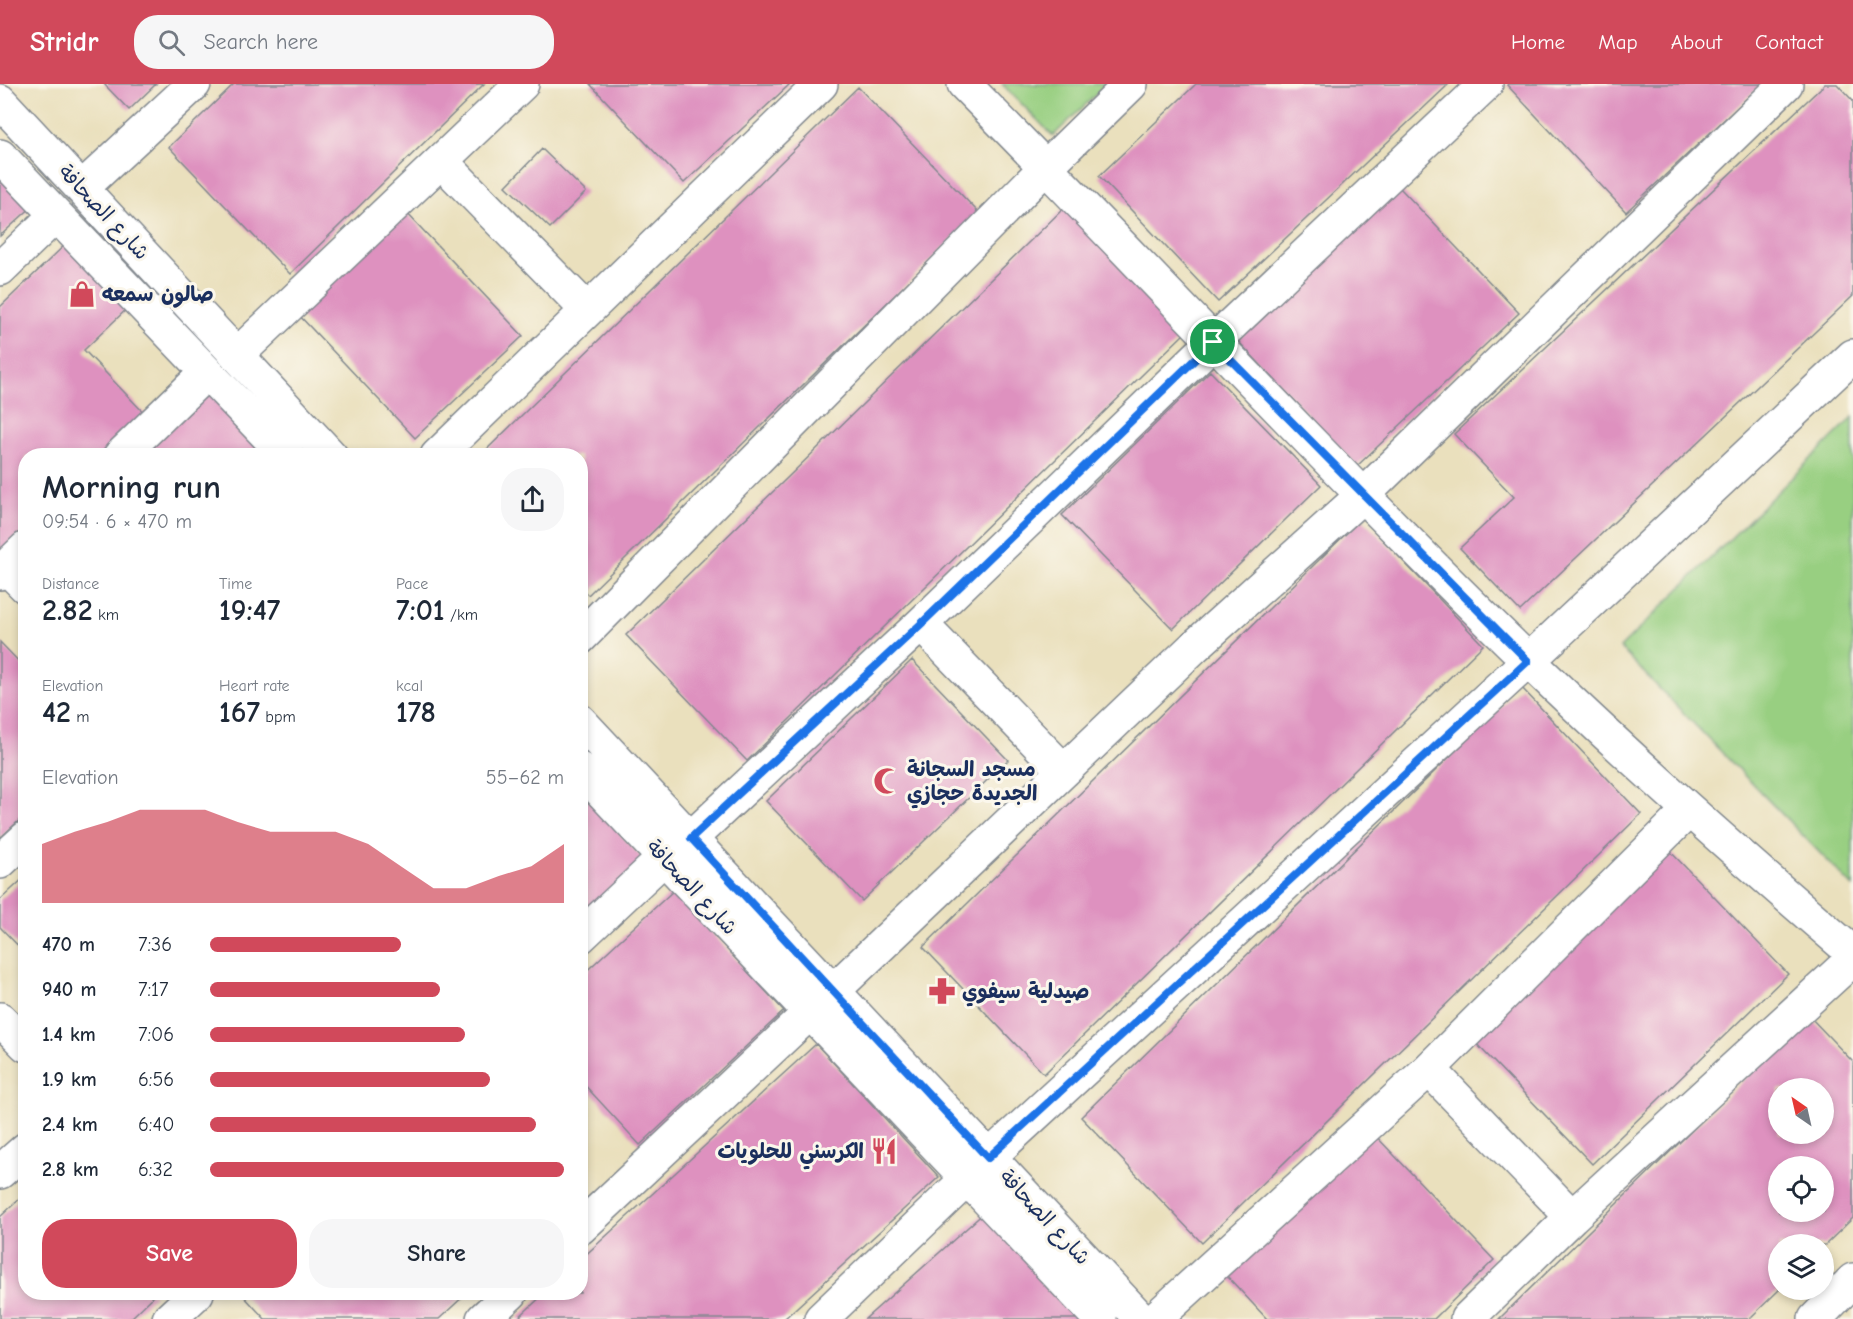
<!DOCTYPE html>
<html lang="en">
<head>
<meta charset="utf-8">
<style>
  :root { --surface:#fff; --page:#f6f6f7; --text:#1f2937; --muted:#747a83; --accent:#d1495b }
  body { margin:0; font-family:"Comic Neue","Playpen Sans Arabic",sans-serif; background:var(--page); color:var(--text); height:100vh; display:flex; flex-direction:column; font-size:22px; white-space:nowrap }
  * { box-sizing:border-box; margin:0 }
  p { font-size:20px; color:var(--muted) }
  .icon { flex:none; width:33px; height:33px; fill:none; stroke:currentColor; stroke-width:2; stroke-linecap:round; stroke-linejoin:round }
  .map { position:relative; flex:1; overflow:hidden }
  .side { position:absolute; left:18px; top:364px; width:570px; height:852px; display:flex; flex-direction:column; background:var(--surface); border-radius:24px; box-shadow:0 3px 9px #0003 }
  .side>* { flex:none }
  .needle { width:39px; rotate:326deg }
  .fabs { position:absolute; left:1768px; top:994px; display:grid; gap:12px }
  .fabs a { display:grid; place-items:center; width:66px; height:66px; border-radius:50%; background:var(--surface); box-shadow:0 3px 9px #0003; font-size:30px }
  .pin { position:absolute; display:grid; place-items:center; width:51px; height:51px; color:#fff; margin:-26px; border:3px solid #fff; border-radius:50%; box-shadow:0 2px 6px #0007 }
  .round { display:grid; place-items:center; flex:none; width:63px; height:63px; border-radius:24px; background:var(--page) }
  .headline { display:flex; align-items:center; justify-content:space-between; height:102px; padding:0 24px }
  h1 { font-size:33px; font-weight:600; line-height:45px }
  .figures { display:grid; grid-template-columns:repeat(3,1fr); gap:9px; height:102px; padding:6px 24px }
  .figures div { display:grid; align-content:center }
  .figures b { font-size:30px; font-weight:600 }
  .figures small { font-size:16px; font-weight:400 }
  .figures p { font-size:16px }
  .chart { height:168px; padding:12px 24px }
  .chart p { display:flex; justify-content:space-between }
  .chart svg { width:100%; height:108px; margin-top:6px; fill:var(--accent); opacity:.7 }
  .primary-button { display:flex; gap:12px; margin-top:auto; padding:12px 24px }
  .primary-button a { flex:1; height:69px; border-radius:24px; background:var(--accent); color:#fff; font-size:24px; font-weight:600; line-height:69px; text-align:center }
  .primary-button a+a { background:var(--page); color:var(--text) }
  ul { padding:0 24px; list-style:none; font-size:20px }
  li { display:grid; grid-template-columns:96px 72px 1fr; align-items:center; height:45px }
  li i { height:15px; border-radius:8px; background:var(--accent) }
  header { display:flex; align-items:center; gap:36px; box-sizing:border-box; height:84px; padding:0 30px; background:var(--accent); color:#fff }
  header strong { font-size:28px }
  nav { display:flex; gap:33px; margin-inline-start:auto; font-size:21px }
  .search { width:420px; height:54px; background:var(--page); display:flex; align-items:center; gap:15px; box-sizing:border-box; padding:0 21px; border-radius:24px; color:var(--muted); font-size:22px }
  .map>svg:first-child { display:block }
  .green { fill:#98cf81; stroke:#5a7f70; stroke-width:1.5 }
  .building { fill:#de91bf; fill-rule:evenodd }
  .lines { fill:none; stroke-linecap:round; stroke-linejoin:round }
  .street-casing { stroke:#82888e; stroke-width:36 }
  .secondary-casing { stroke:#82888e; stroke-width:36 }
  .street { stroke:#fff; stroke-width:33 }
  .secondary { stroke:#fff; stroke-width:33 }
  .route-casing { stroke:#fff; stroke-width:12 }
  .route { stroke:#1a73e8; stroke-width:8 }
  .labels { text-anchor:middle; dominant-baseline:central; stroke-width:6; stroke-linejoin:round; paint-order:stroke }
  .street-label { font-size:21px; fill:#1b2f5e; stroke:#fbf7ec }
  .poi-label { font-size:21px; font-weight:bold; fill:#1b2f5e; stroke:#fbf7ec; text-anchor:start }
</style>
</head>
<body>
<header>
<strong>Stridr</strong>
<div class="search"><svg class="icon" aria-label="search" viewBox="0 0 24 24"><circle cx="10" cy="10" r="6"/><path d="M15 15l6 6"/></svg>Search here</div>
<nav><a>Home</a><a>Map</a><a>About</a><a>Contact</a></nav>
</header>
<div class="map">
<svg width="1853" height="1235" viewBox="0 0 1853 1235">
  <rect width="100%" height="100%" fill="#fbf7ec"/>
  <filter id="ink" filterUnits="userSpaceOnUse"><feTurbulence type="fractalNoise" baseFrequency=".0167" numOctaves="2"/><feDisplacementMap in="SourceGraphic" scale="12" xChannelSelector="R" yChannelSelector="G"/><feConvolveMatrix kernelMatrix="1 2 1 2 8 2 1 2 1" color-interpolation-filters="sRGB"/></filter>
  <filter id="wash" filterUnits="userSpaceOnUse"><feTurbulence type="fractalNoise" baseFrequency=".008" numOctaves="4" result="noise"/><feDisplacementMap in="SourceGraphic" scale="24" xChannelSelector="R" yChannelSelector="G"/><feGaussianBlur stdDeviation="1.35" result="paint"/><feColorMatrix in="noise" values="0 0 0 0 0 0 0 0 0 0 0 0 0 0 0 0 0 1.4 0 .05"/><feComposite in="paint" operator="in"/></filter>
  <g filter="url(#wash)">
    <rect width="100%" height="100%" fill="#eae0bd"/>
    <!-- green -->
    <path class="green" d="M 1002,0 L 1107,0 L 1053,52 Z
      M 1853,333 L 1853,803 L 1620,564 Z"/>
    <g id="blocks">
      <!-- building -->
      <path class="building" d="M 104,0 L 156,0 L 129,26 Z
        M 234,0 L 484,0 L 290,190 L 169,63 Z
        M 590,0 L 790,0 L 684,99 Z
        M 1196,0 L 1449,0 L 1218,218 L 1099,92 Z
        M 1508,0 L 1762,0 L 1626,128 L 1507,1 Z
        M 1825,0 L 1837,0 L 1853,17 L 1853,212 L 1520,527 L 1460,464 L 1514,413 L 1454,350 Z
        M 858,3 L 979,129 L 588,511 L 580,503 L 580,372 L 480,372 Z
        M 542,65 L 586,108 L 550,144 L 506,102 Z
        M 0,81 L 36,119 L 0,152 Z
        M 1399,103 L 1519,229 L 1357,382 L 1237,256 Z
        M 1066,122 L 1186,248 L 747,677 L 626,551 Z
        M 404,126 L 523,252 L 415,354 L 296,228 Z
        M 70,156 L 132,220 L 84,266 L 146,331 L 103,372 L 26,372 L 26,445 L 0,470 L 0,223 Z
        M 1210,287 L 1321,401 L 1173,545 L 1062,431 Z
        M 213,304 L 279,372 L 142,372 Z
        M 1362,434 L 1483,561 L 1044,990 L 923,863 Z
        M 0,558 L 26,585 L 26,730 L 0,754 Z
        M 912,576 L 1008,676 L 862,817 L 766,717 Z
        M 1521,603 L 1641,730 L 1202,1159 L 1081,1033 Z
        M 580,706 L 645,777 L 580,836 Z
        M 1667,764 L 1788,890 L 1592,1080 L 1471,954 Z
        M 26,792 L 26,870 L 0,843 L 0,816 Z
        M 673,807 L 784,927 L 640,1061 L 580,996 L 580,893 Z
        M 1809,932 L 1853,978 L 1853,1134 L 1825,1161 L 1779,1161 L 1779,1206 L 1749,1235 L 1499,1235 ZM 1779,1005 L 1824,1005 L 1824,1050 L 1779,1050 ZM 1779,1083 L 1824,1083 L 1824,1128 L 1779,1128 Z
        M 816,960 L 939,1093 L 784,1235 L 517,1235 L 545,1209 L 580,1209 L 580,1176 Z
        M 1373,1049 L 1494,1176 L 1434,1235 L 1267,1235 L 1227,1192 Z
        M 26,1109 L 26,1209 L 153,1209 L 155,1211 L 130,1235 L 0,1235 L 0,1133 Z
        M 986,1127 L 1083,1235 L 865,1235 Z
        M 241,1209 L 467,1209 L 439,1235 L 265,1235 Z"/>
    </g>
  </g>
  <g filter="url(#ink)">
    <use href="#blocks" fill-opacity="0" stroke="#82888e" stroke-width="1.5"/>
    <g class="lines">
      <defs>
        <path id="street" d="M 964,0 C 1153,191 1335,389 1528,576 C 1633,678 1742,774 1853,869
          M 442,78 L 587,226
          M 82,104 L 194,0
          M 0,185 L 56,131
          M 237,271 L 522,0
          M 120,372 L 206,289
          M 437,372 L 821,0
          M 6,483 L 26,503
          M 0,489 L 26,464
          M 921,540 L 1064,687
          M 580,554 L 1046,83 L 1131,0
          M 691,754 L 921,540 L 1213,258 L 1486,0
          M 0,778 L 26,754
          M 580,853 L 664,774
          M 0,935 L 26,961
          M 1429,985 L 1572,1133
          M 988,1074 L 1528,577 L 1853,272
          M 0,1088 L 26,1065
          M 580,1144 L 833,907 L 1194,563 L 1363,411 L 1786,0
          M 169,1235 L 197,1209
          M 483,1235 L 511,1209
          M 821,1235 L 967,1095
          M 1155,1235 L 1429,985 L 1688,727
          M 1467,1235 L 1572,1133 L 1853,875
          M 1815,1235 L 1853,1196"/>
        <path id="secondary" d="M 0,17 L 331,372
          M 0,72 L 287,372
          M 580,637 L 1141,1235
          M 580,685 L 1100,1235"/>
      </defs>
      <!-- street casing -->
      <use href="#street" class="street-casing"/>
      <!-- secondary casing -->
      <use href="#secondary" class="secondary-casing"/>
      <!-- street -->
      <use href="#street" class="street"/>
      <!-- secondary -->
      <use href="#secondary" class="secondary"/>
    </g>
  </g>
  <g class="lines" filter="url(#ink)">
    <defs>
      <path id="route" d="M 1213,258 L 1528,577 L 988,1074 L 691,754 L 921,540 Z"/>
    </defs>
    <!-- route casing -->
    <use href="#route" class="route-casing"/>
    <!-- route -->
    <use href="#route" class="route"/>
  </g>
  <!-- icons -->
  <defs>
    <symbol id="shop-bare" viewBox="-9 -9 18 18"><path d="M-5-2.5h2.3a2.7 3.5 0 0 1 5.4 0H5L5.5 6h-11ZM-1.5-2.5h3a1.5 2.3 0 0 0-3 0Z" fill="#d1495b" stroke="#fbf7ec" stroke-width="2.5" paint-order="stroke"/></symbol>
    <symbol id="mosque-bare" viewBox="-9 -9 18 18"><path d="M3.5-4.9A6 6 0 1 0 3.5 4.9A5 5 0 1 1 3.5-4.9Z" fill="#d1495b" stroke="#fbf7ec" stroke-width="2.5" paint-order="stroke"/></symbol>
    <symbol id="pharmacy-bare" viewBox="-9 -9 18 18"><path d="M-2-6h4v4h4v4h-4v4h-4v-4h-4v-4h4Z" fill="#d1495b" stroke="#fbf7ec" stroke-width="2.5" paint-order="stroke"/></symbol>
    <symbol id="restaurant-bare" viewBox="-9 -9 18 18"><path d="M-5-6h1v4h1v-4h1v4h1v-4h1v5L-1.5 .5V6h-2V.5L-5-1ZM5-6V6H3V1.5H1.5Q1.5-4 5-6Z" fill="#d1495b" stroke="#fbf7ec" stroke-width="2.5" paint-order="stroke"/></symbol>
  </defs>
  <g fill-rule="evenodd">
    <use href="#shop-bare" x="63" y="191" width="38" height="38"/>
    <use href="#mosque-bare" x="868" y="678" width="38" height="38"/>
    <use href="#pharmacy-bare" x="923" y="888" width="38" height="38"/>
    <use href="#restaurant-bare" x="865" y="1048" width="38" height="38"/>
  </g>
  <g class="labels">
    <!-- street labels -->
    <g class="street-label">
      <text transform="translate(104 128) rotate(47)">شارع الصحافة</text>
      <text transform="translate(692 803) rotate(47)">شارع الصحافة</text>
      <text transform="translate(1045 1133) rotate(47)">شارع الصحافة</text>
    </g>
    <!-- poi labels -->
    <g class="poi-label">
      <text x="102" y="210">صالون سمعه</text>
      <text x="907" y="685">مسجد السجانة<tspan x="907" dy="24">الجديدة حجازي</tspan></text>
      <text x="962" y="907">صيدلية سيفوي</text>
      <text x="864" y="1067" text-anchor="end">الكرسني للحلويات</text>
    </g>
  </g>
</svg>
<div class="fabs">
<a><svg class="needle" viewBox="-14 -14 28 28"><path d="M0-13l5 13h-10z" fill="#e53935"/><path d="M0 13l5-13h-10z" fill="#747a83"/></svg></a>
<a><svg class="icon" aria-label="locate" viewBox="0 0 24 24"><circle cx="12" cy="12" r="6"/><path d="M12 2v4M12 18v4M2 12h4M18 12h4"/></svg></a>
<a><svg class="icon" aria-label="layers" viewBox="0 0 24 24"><path d="M12 4l9 5-9 5-9-5zM3 14l9 5 9-5"/></svg></a>
</div>
<div class="pin" style="left:1213px;top:258px;background:#1e9e55"><svg class="icon" aria-label="arrive" viewBox="0 0 24 24"><path d="M6 21V4h12l-3 4 3 4H6"/></svg></div>
<section class="side">
<div class="headline"><div><h1>Morning run</h1><p>09:54 · 6 × 470 m</p></div><a class="round"><svg class="icon" aria-label="share" viewBox="0 0 24 24"><path d="M12 15V3M7 8l5-5 5 5M5 13v7h14v-7"/></svg></a></div>
<div class="figures">
<div><p>Distance</p><b>2.82<small> km</small></b></div>
<div><p>Time</p><b>19:47</b></div>
<div><p>Pace</p><b>7:01<small> /km</small></b></div>
</div>
<div class="figures">
<div><p>Elevation</p><b>42<small> m</small></b></div>
<div><p>Heart rate</p><b>167<small> bpm</small></b></div>
<div><p>kcal</p><b>178</b></div>
</div>
<div class="chart"><p><span>Elevation</span>55–62 m</p>
<svg viewBox="0 0 160 44" preserveAspectRatio="none"><path d="M0 44V20L10 15L20 11L30 6L40 6L50 6L60 11L70 15L80 15L90 15L100 20L110 29L120 38L130 38L140 33L150 29L160 20V44z"/></svg>
</div>
<ul>
<li><b>470 m</b>7:36<i style="width:54%"></i></li>
<li><b>940 m</b>7:17<i style="width:65%"></i></li>
<li><b>1.4 km</b>7:06<i style="width:72%"></i></li>
<li><b>1.9 km</b>6:56<i style="width:79%"></i></li>
<li><b>2.4 km</b>6:40<i style="width:92%"></i></li>
<li><b>2.8 km</b>6:32<i style="width:100%"></i></li>
</ul>
<div class="primary-button"><a>Save</a><a>Share</a></div>
</section>
</div>
</body>
</html>
